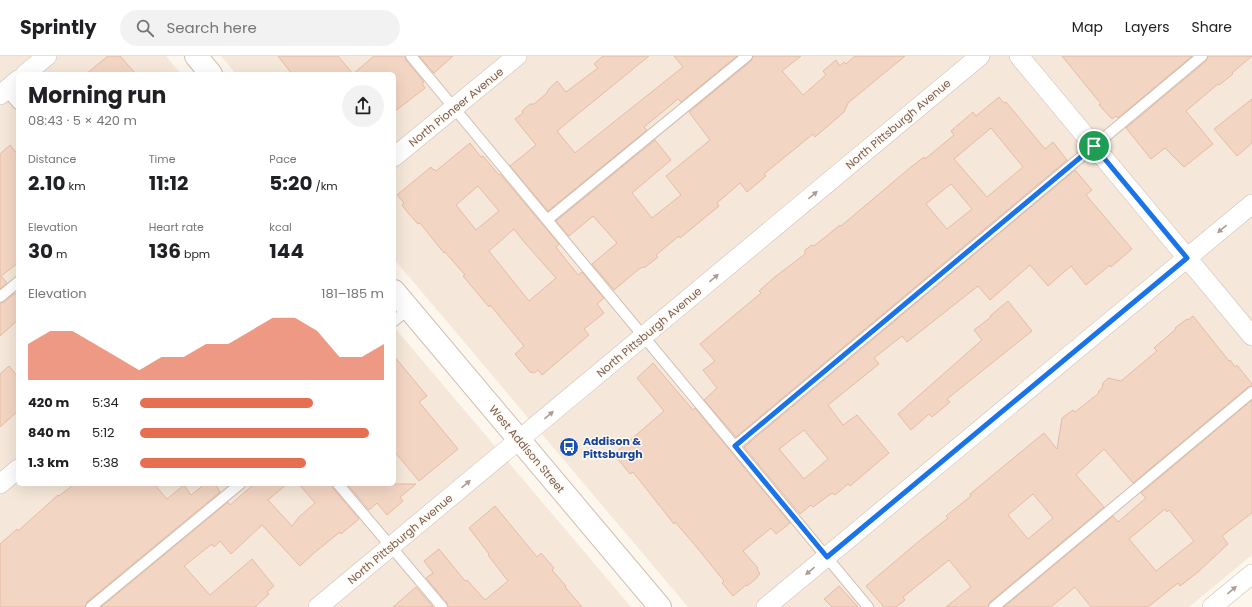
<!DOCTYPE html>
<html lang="en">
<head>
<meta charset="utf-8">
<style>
  :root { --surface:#fff; --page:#f2f2f2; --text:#202124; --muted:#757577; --line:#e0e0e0; --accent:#e76f51 }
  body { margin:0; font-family:Poppins,sans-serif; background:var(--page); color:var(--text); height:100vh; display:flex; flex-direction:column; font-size:15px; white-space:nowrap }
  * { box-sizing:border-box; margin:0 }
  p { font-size:13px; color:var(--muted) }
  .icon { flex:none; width:22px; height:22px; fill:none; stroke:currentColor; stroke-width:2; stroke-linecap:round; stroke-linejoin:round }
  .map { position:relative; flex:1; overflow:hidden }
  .panel { position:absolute; left:16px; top:16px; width:380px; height:414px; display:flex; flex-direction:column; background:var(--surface); border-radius:6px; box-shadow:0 4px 16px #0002 }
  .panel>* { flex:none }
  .pin { position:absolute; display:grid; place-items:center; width:34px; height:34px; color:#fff; margin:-17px; border:2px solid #fff; border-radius:50%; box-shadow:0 1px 4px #0007 }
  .round { display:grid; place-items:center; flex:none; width:42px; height:42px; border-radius:21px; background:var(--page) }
  .summary { display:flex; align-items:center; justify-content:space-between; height:68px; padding:0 12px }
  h1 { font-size:22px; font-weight:700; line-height:30px }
  .metrics { display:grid; grid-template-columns:repeat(3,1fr); gap:6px; height:68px; padding:4px 12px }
  .metrics div { display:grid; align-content:center }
  .metrics b { font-size:20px; font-weight:700 }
  .metrics small { font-size:11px; font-weight:400 }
  .metrics p { font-size:11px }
  .chart { height:112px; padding:8px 12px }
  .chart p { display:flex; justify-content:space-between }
  .chart svg { width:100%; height:72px; margin-top:4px; fill:var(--accent); opacity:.7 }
  ul { padding:0 12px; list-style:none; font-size:13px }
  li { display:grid; grid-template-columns:64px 48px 1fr; align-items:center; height:30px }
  li i { height:10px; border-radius:5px; background:var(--accent) }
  header { display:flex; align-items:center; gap:24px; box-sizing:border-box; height:56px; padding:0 20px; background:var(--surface); border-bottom:1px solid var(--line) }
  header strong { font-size:19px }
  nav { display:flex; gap:22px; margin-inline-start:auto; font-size:14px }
  .search { width:280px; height:36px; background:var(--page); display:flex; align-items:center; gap:10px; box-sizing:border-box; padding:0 14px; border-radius:22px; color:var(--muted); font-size:15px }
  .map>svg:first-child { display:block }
  .residential { fill:#f5e8da }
  .building { fill:#f3d5c3; stroke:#e6bba3; fill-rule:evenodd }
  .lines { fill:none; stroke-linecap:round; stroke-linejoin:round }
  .service-casing { stroke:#d1beb0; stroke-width:12 }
  .minor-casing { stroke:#d1beb0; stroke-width:20 }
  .tertiary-casing { stroke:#d1beb0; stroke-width:24 }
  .service { stroke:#fff; stroke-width:10 }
  .minor { stroke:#fff; stroke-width:19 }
  .tertiary { stroke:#fff; stroke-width:22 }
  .oneway { fill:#af9d94 }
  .route-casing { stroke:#fff; stroke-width:8 }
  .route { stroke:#1a73e8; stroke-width:5 }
  .labels { text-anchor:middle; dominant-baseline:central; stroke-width:3; stroke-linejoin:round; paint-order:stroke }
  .street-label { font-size:11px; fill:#7a5c4d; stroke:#fffaf3 }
  .transit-label { font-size:11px; font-weight:bold; fill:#164399; stroke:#fffaf3; text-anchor:start }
</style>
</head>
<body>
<header>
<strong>Sprintly</strong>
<div class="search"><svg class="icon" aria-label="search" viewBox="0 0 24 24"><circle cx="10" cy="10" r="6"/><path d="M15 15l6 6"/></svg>Search here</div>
<nav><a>Map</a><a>Layers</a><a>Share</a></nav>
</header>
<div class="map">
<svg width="1252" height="551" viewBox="0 0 1252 551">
  <rect width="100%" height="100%" fill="#fdf6ec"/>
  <!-- residential -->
  <path class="residential" d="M 0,0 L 166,0 L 181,18 L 18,18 L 18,428 L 394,428 L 394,271 L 631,551 L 0,551 Z
    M 221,0 L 1252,0 L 1252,499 L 1189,551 L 688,551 L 394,203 L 394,18 L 236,18 Z"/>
  <!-- building -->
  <path class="building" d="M 108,0 L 120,0 L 136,18 L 86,18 Z
    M 278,0 L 338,0 L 353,18 L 374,0 L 405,0 L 406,4 L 424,26 L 422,27 L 425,32 L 394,56 L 394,18 L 292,18 Z
    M 419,0 L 453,0 L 434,17 Z
    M 603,0 L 649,0 L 557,75 L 575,97 L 683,11 L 674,0 L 737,0 L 681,46 L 678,43 L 644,71 L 647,74 L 548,155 L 510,110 L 536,89 L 515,63 L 523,57 L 522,55 L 530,48 L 534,48 L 547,37 L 548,34 L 557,25 L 566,36 L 598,12 L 594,8 Z
    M 753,0 L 801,0 L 782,15 L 803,39 L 826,19 L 823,15 L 836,4 L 840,10 L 844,6 L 846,8 L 855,0 L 905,0 L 848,47 L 844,56 L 815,81 L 813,78 L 764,118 L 766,120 L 747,136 L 740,127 L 717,147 L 719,150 L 680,182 L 679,180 L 656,199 L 658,201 L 644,212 L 643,211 L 639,213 L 614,234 L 592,208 L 617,187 L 593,160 L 569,180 L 556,165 L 655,84 L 671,104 L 632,137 L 652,162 L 681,139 L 666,120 L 710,84 L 689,56 L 751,5 Z
    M 1062,0 L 1192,0 L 1118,62 L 1116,60 L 1112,63 L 1099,49 L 1101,48 Z
    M 1208,0 L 1252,0 L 1232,17 L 1233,18 L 1219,29 L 1218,28 L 1186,55 L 1213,88 L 1184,111 L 1165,92 L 1151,103 L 1126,72 L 1206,5 Z
    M 999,41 L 1004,47 L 1006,46 L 1045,93 L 1053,86 L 1067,104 L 736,381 L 704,344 L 717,332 L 703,314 L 715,305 L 700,288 L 761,237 L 759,235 L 776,220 L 805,198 L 805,194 L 812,189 L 814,190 L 840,169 L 841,170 L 911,111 L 924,101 L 925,103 L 954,79 L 951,75 L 973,56 L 976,60 ZM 991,72 L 1023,111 L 987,141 L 954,103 ZM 951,128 L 972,153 L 947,173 L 926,148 L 927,147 Z
    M 1252,43 L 1252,87 L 1237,100 L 1214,73 Z
    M 470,87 L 481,101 L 483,100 L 499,119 L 500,118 L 559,188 L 556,191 L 559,195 L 578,219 L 582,216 L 604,242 L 597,248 L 604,257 L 584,273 L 589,279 L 542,319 L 538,314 L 534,317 L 532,316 L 531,317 L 515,298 L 524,290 L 490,249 L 489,251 L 463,220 L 465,219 L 445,196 L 444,197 L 420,167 L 418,168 L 409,158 L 402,149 L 404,147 L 397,139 L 431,111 L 433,114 L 434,113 L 436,115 ZM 478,130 L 499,155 L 476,174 L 456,149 ZM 514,173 L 525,187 L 556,222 L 529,245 L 489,195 Z
    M 10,89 L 18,99 L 18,207 L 1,220 L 7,227 L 0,233 L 0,98 Z
    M 1075,114 L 1092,134 L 1086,139 L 1132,193 L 1111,211 L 1110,209 L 1086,229 L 1071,210 L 1048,230 L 1030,209 L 990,244 L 978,230 L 907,286 L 902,280 L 874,302 L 879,308 L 828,349 L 843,369 L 857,359 L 889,397 L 850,430 L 848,428 L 835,439 L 832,437 L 813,451 L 811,449 L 800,458 L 744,391 ZM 804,374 L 828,403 L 804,423 L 779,393 Z
    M 15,237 L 18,240 L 18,264 L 0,280 L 0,247 L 4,246 Z
    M 1008,245 L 1032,275 L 947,343 L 950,346 L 943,352 L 932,361 L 929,358 L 911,374 L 898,358 L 982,284 L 974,274 L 991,261 L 990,260 Z
    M 1193,260 L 1229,305 L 1230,304 L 1235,311 L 1237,309 L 1252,328 L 1252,330 L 1248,331 L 1133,427 L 1104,393 L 1076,419 L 1104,451 L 990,546 L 988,551 L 946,551 L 971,531 L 949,504 L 903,541 L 905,544 L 896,551 L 884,551 L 866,530 L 918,486 L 948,462 L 946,460 L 971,440 L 970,438 L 1044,377 L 1057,393 L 1062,362 L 1073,354 L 1075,356 L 1099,337 L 1098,336 L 1102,332 L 1103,327 L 1108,322 L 1121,325 L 1157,295 L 1154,292 L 1176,273 L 1175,272 L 1187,263 L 1188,264 ZM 1033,438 L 1053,462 L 1028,483 L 1008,459 Z
    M 394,300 L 427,340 L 419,346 L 458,393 L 419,425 L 394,395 Z
    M 653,307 L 693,354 L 695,352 L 790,467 L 776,478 L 771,472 L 743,495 L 758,512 L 757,513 L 760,518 L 757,520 L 758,521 L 747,530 L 746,529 L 733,540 L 722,527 L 724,525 L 694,488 L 675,466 L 674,468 L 633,416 L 630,418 L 614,398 L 664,355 L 637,322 Z
    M 9,310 L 18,321 L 18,355 L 0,371 L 0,318 Z
    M 1252,344 L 1252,457 L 1222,480 L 1228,488 L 1198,516 L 1180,530 L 1178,527 L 1148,551 L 1091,551 L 1075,531 L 1051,551 L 1004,551 L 1113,460 L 1118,466 L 1146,442 L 1141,437 ZM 1165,453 L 1167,456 L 1169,454 L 1194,485 L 1156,515 L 1129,483 Z
    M 74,428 L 154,428 L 167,443 L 184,429 L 191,439 L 205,428 L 215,428 L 220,436 L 87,546 L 85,551 L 0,551 L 0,488 L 17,473 L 18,475 L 58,439 L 59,440 Z
    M 254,428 L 287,428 L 268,444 L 292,470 L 299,461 L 315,447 L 299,428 L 332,428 L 333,432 L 359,463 L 341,478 L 340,476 L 314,497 L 300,510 L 262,469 L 231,498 L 220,485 L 214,491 L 212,488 L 184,510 L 210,539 L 252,503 L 274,530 L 267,536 L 269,538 L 255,551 L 101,551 L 228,446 L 230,449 Z
    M 347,428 L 416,428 L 400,441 L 403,445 L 387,459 L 377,447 L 369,454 Z
    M 495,450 L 537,501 L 541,497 L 554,512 L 552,514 L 566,530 L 565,531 L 582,551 L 448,551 L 447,547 L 426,522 L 433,517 L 424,505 L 439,493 L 465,525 L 467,524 L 485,544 L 508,525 L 488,499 L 489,498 L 469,472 Z
    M 839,530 L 858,551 L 832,551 L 824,543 Z
    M 416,531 L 433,551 L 393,551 Z"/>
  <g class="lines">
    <defs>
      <path id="service" d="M 411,0 L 868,551
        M 4,32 L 18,48
        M 547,164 L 747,0
        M 0,241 L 18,226
        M 394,265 L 409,253
        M 735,390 L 1202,0
        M 338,428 L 442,551
        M 91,551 L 240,428
        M 994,551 L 1252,336"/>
      <path id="minor" d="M 1019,0 L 1252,280
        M 25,18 L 47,0
        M 0,39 L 18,24
        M 394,101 L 517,0
        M 0,428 L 18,413
        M 318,551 L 980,0
        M 766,551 L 1252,148
        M 1212,551 L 1252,518"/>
      <path id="tertiary" d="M 196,0 L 211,18
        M 394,235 L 660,551"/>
    </defs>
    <!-- service casing -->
    <use href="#service" class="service-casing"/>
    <!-- minor casing -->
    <use href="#minor" class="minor-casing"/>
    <!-- tertiary casing -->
    <use href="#tertiary" class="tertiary-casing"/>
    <!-- service -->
    <use href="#service" class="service"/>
    <!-- minor -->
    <use href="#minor" class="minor"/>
    <!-- tertiary -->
    <use href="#tertiary" class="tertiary"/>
  </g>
  <!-- one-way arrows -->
  <defs><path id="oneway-solid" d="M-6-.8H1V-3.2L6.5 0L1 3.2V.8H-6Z"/></defs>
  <g class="oneway">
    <use href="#oneway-solid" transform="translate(813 139) rotate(-40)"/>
    <use href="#oneway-solid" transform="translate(1222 173) rotate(140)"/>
    <use href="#oneway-solid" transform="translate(714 222) rotate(-40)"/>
    <use href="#oneway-solid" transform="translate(549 359) rotate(-40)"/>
    <use href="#oneway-solid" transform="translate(466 428) rotate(-40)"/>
    <use href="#oneway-solid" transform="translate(810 515) rotate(140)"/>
    <use href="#oneway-solid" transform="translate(1232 534) rotate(-40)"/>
  </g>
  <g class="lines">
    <defs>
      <path id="route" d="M 1094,90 L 1187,202 L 827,501 L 735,390 Z"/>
    </defs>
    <!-- route casing -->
    <use href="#route" class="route-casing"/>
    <!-- route -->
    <use href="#route" class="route"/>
  </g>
  <!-- icons -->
  <defs>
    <symbol id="bus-disc" viewBox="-11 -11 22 22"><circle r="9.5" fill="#1a4fb4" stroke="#fffaf3"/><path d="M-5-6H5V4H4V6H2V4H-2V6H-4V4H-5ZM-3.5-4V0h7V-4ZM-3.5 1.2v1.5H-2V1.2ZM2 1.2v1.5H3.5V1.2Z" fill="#fff"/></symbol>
  </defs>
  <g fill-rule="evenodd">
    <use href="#bus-disc" x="558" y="380" width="22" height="22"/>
  </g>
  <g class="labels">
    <!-- street labels -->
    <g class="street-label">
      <text transform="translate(456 51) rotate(-39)">North Pioneer Avenue</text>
      <text transform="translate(898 68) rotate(-40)">North Pittsburgh Avenue</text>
      <text transform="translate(649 276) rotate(-40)">North Pittsburgh Avenue</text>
      <text transform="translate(527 393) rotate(50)">West Addison Street</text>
      <text transform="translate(400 483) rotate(-40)">North Pittsburgh Avenue</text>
    </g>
    <!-- transit labels -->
    <g class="transit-label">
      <text x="583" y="385">Addison &amp;<tspan x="583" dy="13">Pittsburgh</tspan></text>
    </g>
  </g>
</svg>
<div class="pin" style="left:1094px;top:90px;background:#1e9e55"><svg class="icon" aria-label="arrive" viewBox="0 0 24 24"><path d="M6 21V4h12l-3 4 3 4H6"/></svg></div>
<section class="panel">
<div class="summary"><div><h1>Morning run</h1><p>08:43 · 5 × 420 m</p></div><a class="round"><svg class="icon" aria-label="share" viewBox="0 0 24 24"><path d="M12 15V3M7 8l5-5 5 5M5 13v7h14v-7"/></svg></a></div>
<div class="metrics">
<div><p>Distance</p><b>2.10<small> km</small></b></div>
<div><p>Time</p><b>11:12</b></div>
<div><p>Pace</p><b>5:20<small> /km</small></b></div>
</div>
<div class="metrics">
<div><p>Elevation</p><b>30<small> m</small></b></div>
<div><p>Heart rate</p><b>136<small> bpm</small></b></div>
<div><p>kcal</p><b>144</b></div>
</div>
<div class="chart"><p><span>Elevation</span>181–185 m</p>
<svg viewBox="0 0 160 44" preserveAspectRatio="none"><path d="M0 44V22L10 14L20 14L30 22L40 30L50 38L60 30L70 30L80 22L90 22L100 14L110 6L120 6L130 14L140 30L150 30L160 22V44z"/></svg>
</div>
<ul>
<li><b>420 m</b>5:34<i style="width:71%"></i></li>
<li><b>840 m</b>5:12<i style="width:94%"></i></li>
<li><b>1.3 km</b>5:38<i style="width:68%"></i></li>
</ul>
</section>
</div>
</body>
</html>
